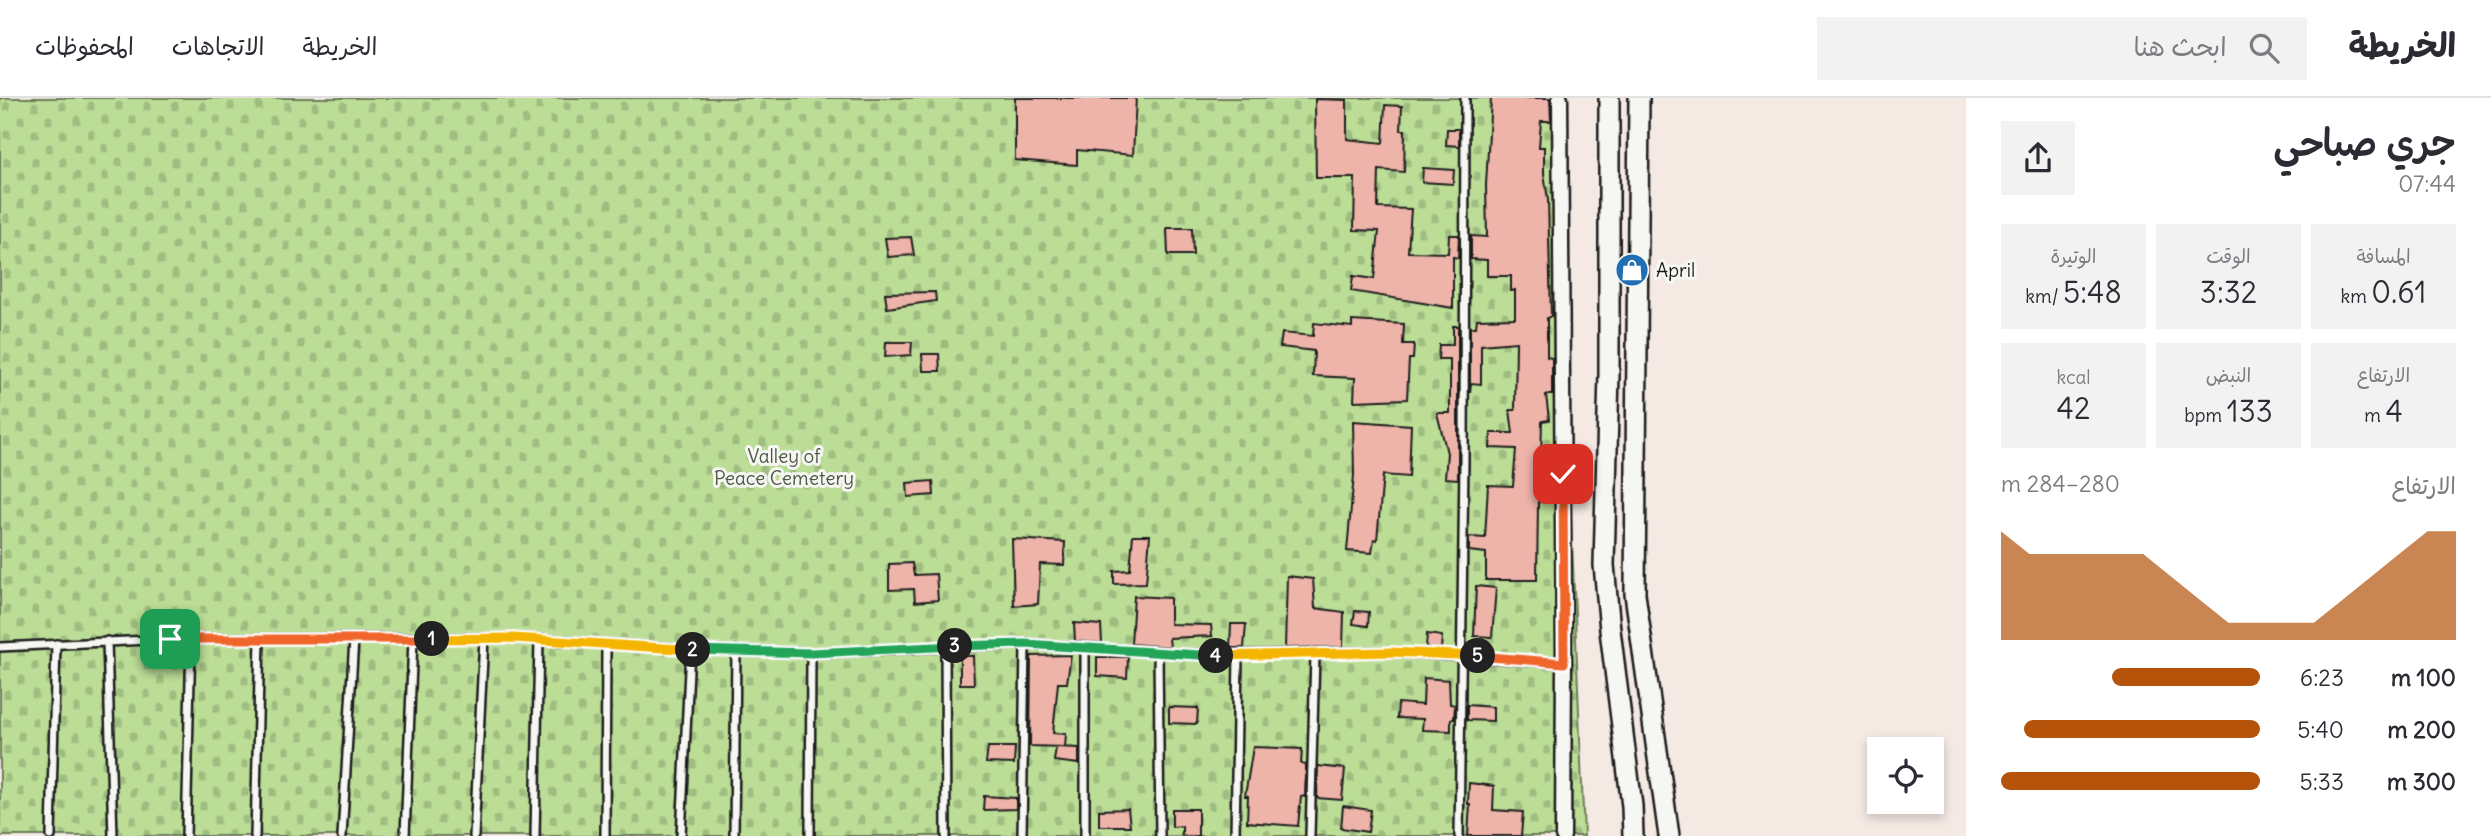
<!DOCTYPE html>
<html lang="ar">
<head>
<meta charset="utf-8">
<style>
  :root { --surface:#fff; --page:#f2f2f3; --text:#2b2b33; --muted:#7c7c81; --line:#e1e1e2; --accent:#b45309 }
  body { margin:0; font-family:Delius,"Playpen Sans Arabic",sans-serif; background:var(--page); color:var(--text); direction:rtl; height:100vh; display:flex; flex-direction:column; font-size:26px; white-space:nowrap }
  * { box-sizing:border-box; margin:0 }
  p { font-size:23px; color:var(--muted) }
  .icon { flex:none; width:38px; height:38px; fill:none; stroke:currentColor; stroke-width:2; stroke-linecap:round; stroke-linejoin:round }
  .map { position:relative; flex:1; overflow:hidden; direction:ltr }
  .sheet { display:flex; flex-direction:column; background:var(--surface); width:525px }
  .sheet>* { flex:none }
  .tools { position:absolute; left:1867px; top:639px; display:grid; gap:14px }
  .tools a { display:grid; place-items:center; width:77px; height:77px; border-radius:0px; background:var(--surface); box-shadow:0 4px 10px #0003; font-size:35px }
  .pin { position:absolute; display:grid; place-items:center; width:60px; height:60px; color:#fff; margin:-30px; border-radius:14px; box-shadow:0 4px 10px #0006 }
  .km { position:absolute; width:35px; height:35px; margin:-18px; border-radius:50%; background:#222; color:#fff; font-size:19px; line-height:35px; text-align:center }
  .round { display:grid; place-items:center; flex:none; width:74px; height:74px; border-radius:0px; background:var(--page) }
  .summary { display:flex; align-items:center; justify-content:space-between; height:119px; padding:0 35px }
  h1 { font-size:38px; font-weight:600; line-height:52px }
  .figures { display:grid; grid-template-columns:repeat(3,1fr); gap:10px; height:119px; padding:7px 35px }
  .figures div { display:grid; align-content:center; border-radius:0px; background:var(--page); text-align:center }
  .figures b { font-size:30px; font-weight:600 }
  .figures small { font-size:19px; font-weight:400 }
  .figures p { font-size:19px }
  .chart { height:196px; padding:14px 35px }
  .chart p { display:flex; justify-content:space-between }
  .chart svg { width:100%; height:126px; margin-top:7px; fill:var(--accent); opacity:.7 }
  ul { padding:0 35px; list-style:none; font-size:23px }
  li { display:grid; grid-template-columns:112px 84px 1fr; align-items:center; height:52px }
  li i { height:18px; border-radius:9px; background:var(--accent) }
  header { display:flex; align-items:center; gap:42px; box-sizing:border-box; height:98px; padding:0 35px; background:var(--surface); border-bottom:2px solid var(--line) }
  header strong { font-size:33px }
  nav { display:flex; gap:38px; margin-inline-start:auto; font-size:24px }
  .search { width:490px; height:63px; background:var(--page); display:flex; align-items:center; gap:18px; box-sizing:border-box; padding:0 24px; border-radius:0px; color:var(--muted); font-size:26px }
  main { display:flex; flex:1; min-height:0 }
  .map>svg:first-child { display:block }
  .cemetery { fill:url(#cemetery-stones); stroke:#6c7c59; stroke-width:2 }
  .building { fill:#eeb4a9; stroke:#1c1c1c; stroke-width:2 }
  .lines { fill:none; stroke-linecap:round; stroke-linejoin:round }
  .service-casing { stroke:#1c1c1c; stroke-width:12 }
  .minor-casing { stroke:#1c1c1c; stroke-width:19 }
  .secondary-casing { stroke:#1c1c1c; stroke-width:24 }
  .service { stroke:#f6f6f2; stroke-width:7 }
  .minor { stroke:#f6f6f2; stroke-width:14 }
  .secondary { stroke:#f6f6f2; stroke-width:19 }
  .split-1-casing { stroke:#fff; stroke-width:14 }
  .split-2-casing { stroke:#fff; stroke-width:14 }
  .split-3-casing { stroke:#fff; stroke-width:14 }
  .split-4-casing { stroke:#fff; stroke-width:14 }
  .split-5-casing { stroke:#fff; stroke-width:14 }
  .split-6-casing { stroke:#fff; stroke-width:14 }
  .split-1 { stroke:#f0652b; stroke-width:9 }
  .split-2 { stroke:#f5b400; stroke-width:9 }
  .split-3 { stroke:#22a559; stroke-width:9 }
  .split-4 { stroke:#22a559; stroke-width:9 }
  .split-5 { stroke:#f5b400; stroke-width:9 }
  .split-6 { stroke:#f0652b; stroke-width:9 }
  .labels { text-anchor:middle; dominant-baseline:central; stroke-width:6; stroke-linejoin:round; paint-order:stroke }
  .poi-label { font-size:19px; fill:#1c1c1c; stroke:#f6f6f2; text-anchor:start }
  .park-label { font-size:19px; fill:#4c5641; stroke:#f6f6f2 }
</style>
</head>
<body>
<header>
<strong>الخريطة</strong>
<div class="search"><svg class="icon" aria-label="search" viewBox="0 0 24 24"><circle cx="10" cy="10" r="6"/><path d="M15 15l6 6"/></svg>ابحث هنا</div>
<nav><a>الخريطة</a><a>الاتجاهات</a><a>المحفوظات</a></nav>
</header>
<main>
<section class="sheet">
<div class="summary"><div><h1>جري صباحي</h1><p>07:44</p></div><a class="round"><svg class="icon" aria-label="share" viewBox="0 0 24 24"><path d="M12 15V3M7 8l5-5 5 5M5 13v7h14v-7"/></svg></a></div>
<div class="figures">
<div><p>المسافة</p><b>0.61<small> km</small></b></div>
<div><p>الوقت</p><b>3:32</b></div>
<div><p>الوتيرة</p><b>5:48<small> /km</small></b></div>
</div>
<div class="figures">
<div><p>الارتفاع</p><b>4<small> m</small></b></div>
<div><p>النبض</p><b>133<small> bpm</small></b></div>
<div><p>kcal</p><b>42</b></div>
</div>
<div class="chart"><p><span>الارتفاع</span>280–284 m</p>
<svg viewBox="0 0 160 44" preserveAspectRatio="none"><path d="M0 44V6L10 14L20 14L30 14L40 14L50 14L60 22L70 30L80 38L90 38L100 38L110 38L120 30L130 22L140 14L150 6L160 6V44z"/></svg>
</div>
<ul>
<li><b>100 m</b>6:23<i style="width:57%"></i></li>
<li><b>200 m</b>5:40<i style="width:91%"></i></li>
<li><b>300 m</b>5:33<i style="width:100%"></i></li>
</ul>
</section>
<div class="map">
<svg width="1966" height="738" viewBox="0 0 1966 738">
  <defs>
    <pattern id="cemetery-stones" width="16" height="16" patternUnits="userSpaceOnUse" patternTransform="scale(1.75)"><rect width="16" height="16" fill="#bbdd96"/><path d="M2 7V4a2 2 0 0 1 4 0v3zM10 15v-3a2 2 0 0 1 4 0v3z" fill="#a0bd81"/></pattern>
  </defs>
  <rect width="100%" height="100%" fill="#f4e9e3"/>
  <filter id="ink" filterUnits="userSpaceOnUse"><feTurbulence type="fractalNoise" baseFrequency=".0143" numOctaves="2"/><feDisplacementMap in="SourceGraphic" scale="14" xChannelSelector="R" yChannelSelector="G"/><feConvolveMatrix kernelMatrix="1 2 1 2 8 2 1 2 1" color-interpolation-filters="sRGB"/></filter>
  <g filter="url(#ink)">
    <!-- cemetery -->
    <path class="cemetery" d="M 0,0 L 1554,0 L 1584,738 L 0,738 Z"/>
    <!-- building -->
    <path class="building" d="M 1015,0 L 1136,0 L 1133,57 L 1077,52 L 1077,67 L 1015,62 Z
      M 1491,0 L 1550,0 L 1551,23 L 1541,23 L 1539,49 L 1544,49 L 1544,75 L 1548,102 L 1551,218 L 1547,220 L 1547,259 L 1552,260 L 1552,297 L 1546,297 L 1549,322 L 1542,323 L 1541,362 L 1545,403 L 1538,404 L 1537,482 L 1486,482 L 1486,455 L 1469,453 L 1469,439 L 1485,440 L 1488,387 L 1513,388 L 1516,351 L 1490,350 L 1491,335 L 1513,335 L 1510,312 L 1515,312 L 1516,244 L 1481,247 L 1481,286 L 1471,285 L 1470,295 L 1470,229 L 1476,229 L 1477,221 L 1515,220 L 1515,192 L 1511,193 L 1511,178 L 1487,178 L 1487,162 L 1471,161 L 1471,138 L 1487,139 L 1486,87 Z
      M 1315,1 L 1347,2 L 1347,41 L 1383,45 L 1385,7 L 1402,8 L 1401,32 L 1405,32 L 1404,74 L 1379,72 L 1378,110 L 1411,111 L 1408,154 L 1448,155 L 1449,137 L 1459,137 L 1458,160 L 1453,159 L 1453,210 L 1351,193 L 1353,178 L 1374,181 L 1379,133 L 1354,132 L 1355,80 L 1316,80 Z
      M 1447,31 L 1459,31 L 1459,48 L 1446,47 Z
      M 1423,70 L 1454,72 L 1453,86 L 1422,84 Z
      M 1167,130 L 1192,130 L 1193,157 L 1168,157 Z
      M 911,139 L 914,157 L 888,159 L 885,140 Z
      M 935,194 L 936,203 L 887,210 L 885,195 Z
      M 1352,223 L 1404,226 L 1403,246 L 1414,246 L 1413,261 L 1409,261 L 1407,301 L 1354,303 L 1355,280 L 1313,278 L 1314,253 L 1280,249 L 1282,235 L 1313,238 L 1314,225 L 1352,229 Z
      M 1453,228 L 1458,228 L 1458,381 L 1445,380 L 1447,355 L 1437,315 L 1450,315 L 1450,261 L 1438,261 L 1439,247 L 1453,247 Z
      M 886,244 L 912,244 L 911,257 L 885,259 Z
      M 922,256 L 939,256 L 940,273 L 923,273 Z
      M 1353,323 L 1411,327 L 1409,379 L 1383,377 L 1377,442 L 1374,441 L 1372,455 L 1347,453 L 1354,377 Z
      M 933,383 L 934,397 L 908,399 L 907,385 Z
      M 1133,437 L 1150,437 L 1146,485 L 1114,486 L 1114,473 L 1130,472 Z
      M 1012,441 L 1065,444 L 1064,467 L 1040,466 L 1038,506 L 1014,508 Z
      M 912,465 L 914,477 L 936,476 L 938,502 L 915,504 L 914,491 L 889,492 L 889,466 Z
      M 1287,478 L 1313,481 L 1315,510 L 1344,514 L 1343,549 L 1285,550 Z
      M 1476,488 L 1496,490 L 1492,539 L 1474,538 Z
      M 1134,498 L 1170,500 L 1170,526 L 1211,527 L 1212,538 L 1169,540 L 1170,549 L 1131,546 Z
      M 1355,513 L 1369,514 L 1368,528 L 1353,526 Z
      M 1074,525 L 1101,527 L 1102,545 L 1075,543 Z
      M 1231,526 L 1246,526 L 1244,550 L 1230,550 Z
      M 1427,536 L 1442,538 L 1441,551 L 1426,550 Z
      M 1071,557 L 1067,585 L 1058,585 L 1053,635 L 1066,636 L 1065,649 L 1030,648 L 1031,558 Z
      M 960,558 L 973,558 L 974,586 L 960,586 Z
      M 1097,559 L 1128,559 L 1127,580 L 1097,578 Z
      M 1424,580 L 1449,582 L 1450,606 L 1455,607 L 1454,621 L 1451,621 L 1451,633 L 1422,632 L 1423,621 L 1397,620 L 1398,605 L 1423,607 Z
      M 1467,607 L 1493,609 L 1493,623 L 1467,622 Z
      M 1169,609 L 1198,610 L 1197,626 L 1169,625 Z
      M 988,649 L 1015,649 L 1014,666 L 986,665 Z
      M 1056,649 L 1079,650 L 1079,666 L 1054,663 Z
      M 1253,649 L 1302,651 L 1301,666 L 1306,667 L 1305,699 L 1301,698 L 1298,728 L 1247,724 L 1248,698 L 1245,698 Z
      M 1318,668 L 1345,671 L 1342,702 L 1317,700 Z
      M 1469,685 L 1494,688 L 1493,712 L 1523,714 L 1521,738 L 1468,738 L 1470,706 L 1468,706 Z
      M 984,698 L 1016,700 L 1016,711 L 983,712 Z
      M 1343,708 L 1371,712 L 1368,734 L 1341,730 Z
      M 1128,711 L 1130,728 L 1099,728 L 1099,712 Z
      M 1172,711 L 1198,711 L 1198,738 L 1182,738 L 1182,728 L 1172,729 Z"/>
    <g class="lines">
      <defs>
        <path id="service" d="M 107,543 L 113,738
          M 945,548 L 946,738
          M 0,549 L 170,541 L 515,540 L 698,552 L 811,555 L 1025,546 L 1203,557 L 1391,554 L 1564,565
          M 1158,554 L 1160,738
          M 51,738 L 56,546
          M 186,738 L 191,542
          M 255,738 L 260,541
          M 342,738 L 354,541
          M 405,738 L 413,541
          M 474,738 L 484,540
          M 535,738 L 539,542
          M 605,738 L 606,547
          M 681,738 L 690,551
          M 734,738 L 736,552
          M 810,738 L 811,555
          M 1022,738 L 1025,546
          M 1085,738 L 1085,550
          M 1235,738 L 1238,558
          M 1310,738 L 1315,557 L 1319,557
          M 1459,738 L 1464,363 L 1465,0"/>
        <path id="minor" d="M 1560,0 L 1564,565 L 1563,738"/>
        <path id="secondary" d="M 1609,0 L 1609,276 L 1604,467 L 1610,532 L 1632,708 L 1633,738
          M 1639,0 L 1635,496 L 1669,738"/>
      </defs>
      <!-- service casing -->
      <use href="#service" class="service-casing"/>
      <!-- minor casing -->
      <use href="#minor" class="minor-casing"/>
      <!-- secondary casing -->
      <use href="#secondary" class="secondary-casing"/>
      <!-- service -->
      <use href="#service" class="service"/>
      <!-- minor -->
      <use href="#minor" class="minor"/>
      <!-- secondary -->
      <use href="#secondary" class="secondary"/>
    </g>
  </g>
  <g class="lines" filter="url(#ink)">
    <defs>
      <path id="split-1" d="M 170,541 L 432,541"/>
      <path id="split-2" d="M 432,541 L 514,540 L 693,552"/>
      <path id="split-3" d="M 693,552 L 811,555 L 955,548"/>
      <path id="split-4" d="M 955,548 L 1025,546 L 1216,558"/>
      <path id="split-5" d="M 1216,558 L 1391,554 L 1478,558"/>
      <path id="split-6" d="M 1478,558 L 1564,565 L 1563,376"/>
    </defs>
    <!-- split-1 casing -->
    <use href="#split-1" class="split-1-casing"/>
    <!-- split-2 casing -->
    <use href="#split-2" class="split-2-casing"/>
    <!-- split-3 casing -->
    <use href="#split-3" class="split-3-casing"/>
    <!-- split-4 casing -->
    <use href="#split-4" class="split-4-casing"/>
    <!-- split-5 casing -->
    <use href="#split-5" class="split-5-casing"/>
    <!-- split-6 casing -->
    <use href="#split-6" class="split-6-casing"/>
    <!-- split-1 -->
    <use href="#split-1" class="split-1"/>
    <!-- split-2 -->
    <use href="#split-2" class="split-2"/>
    <!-- split-3 -->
    <use href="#split-3" class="split-3"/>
    <!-- split-4 -->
    <use href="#split-4" class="split-4"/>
    <!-- split-5 -->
    <use href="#split-5" class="split-5"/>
    <!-- split-6 -->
    <use href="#split-6" class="split-6"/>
  </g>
  <!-- icons -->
  <defs>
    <symbol id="shop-disc" viewBox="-11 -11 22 22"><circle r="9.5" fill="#1f6fb2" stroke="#f6f6f2"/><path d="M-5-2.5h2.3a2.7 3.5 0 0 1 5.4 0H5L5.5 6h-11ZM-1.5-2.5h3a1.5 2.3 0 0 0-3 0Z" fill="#fff"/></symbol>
  </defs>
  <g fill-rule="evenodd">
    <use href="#shop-disc" x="1613" y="153" width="38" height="38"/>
  </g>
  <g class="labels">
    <!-- poi labels -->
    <g class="poi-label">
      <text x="1656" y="172">April</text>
    </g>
    <!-- park labels -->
    <g class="park-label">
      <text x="784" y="358">Valley of<tspan x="784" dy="22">Peace Cemetery</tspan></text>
    </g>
  </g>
</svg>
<div class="tools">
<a><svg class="icon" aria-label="locate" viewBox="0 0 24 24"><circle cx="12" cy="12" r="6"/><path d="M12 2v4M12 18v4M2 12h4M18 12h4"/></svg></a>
</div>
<div class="pin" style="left:170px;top:541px;background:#1e9e55"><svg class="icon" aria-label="arrive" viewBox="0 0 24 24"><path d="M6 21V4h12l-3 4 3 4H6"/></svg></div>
<div class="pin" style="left:1563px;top:376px;background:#d93025"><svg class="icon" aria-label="check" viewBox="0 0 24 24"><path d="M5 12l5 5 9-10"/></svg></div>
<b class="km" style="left:432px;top:541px">1</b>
<b class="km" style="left:693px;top:552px">2</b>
<b class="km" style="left:955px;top:548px">3</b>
<b class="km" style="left:1216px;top:558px">4</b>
<b class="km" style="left:1478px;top:558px">5</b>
</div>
</main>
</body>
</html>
